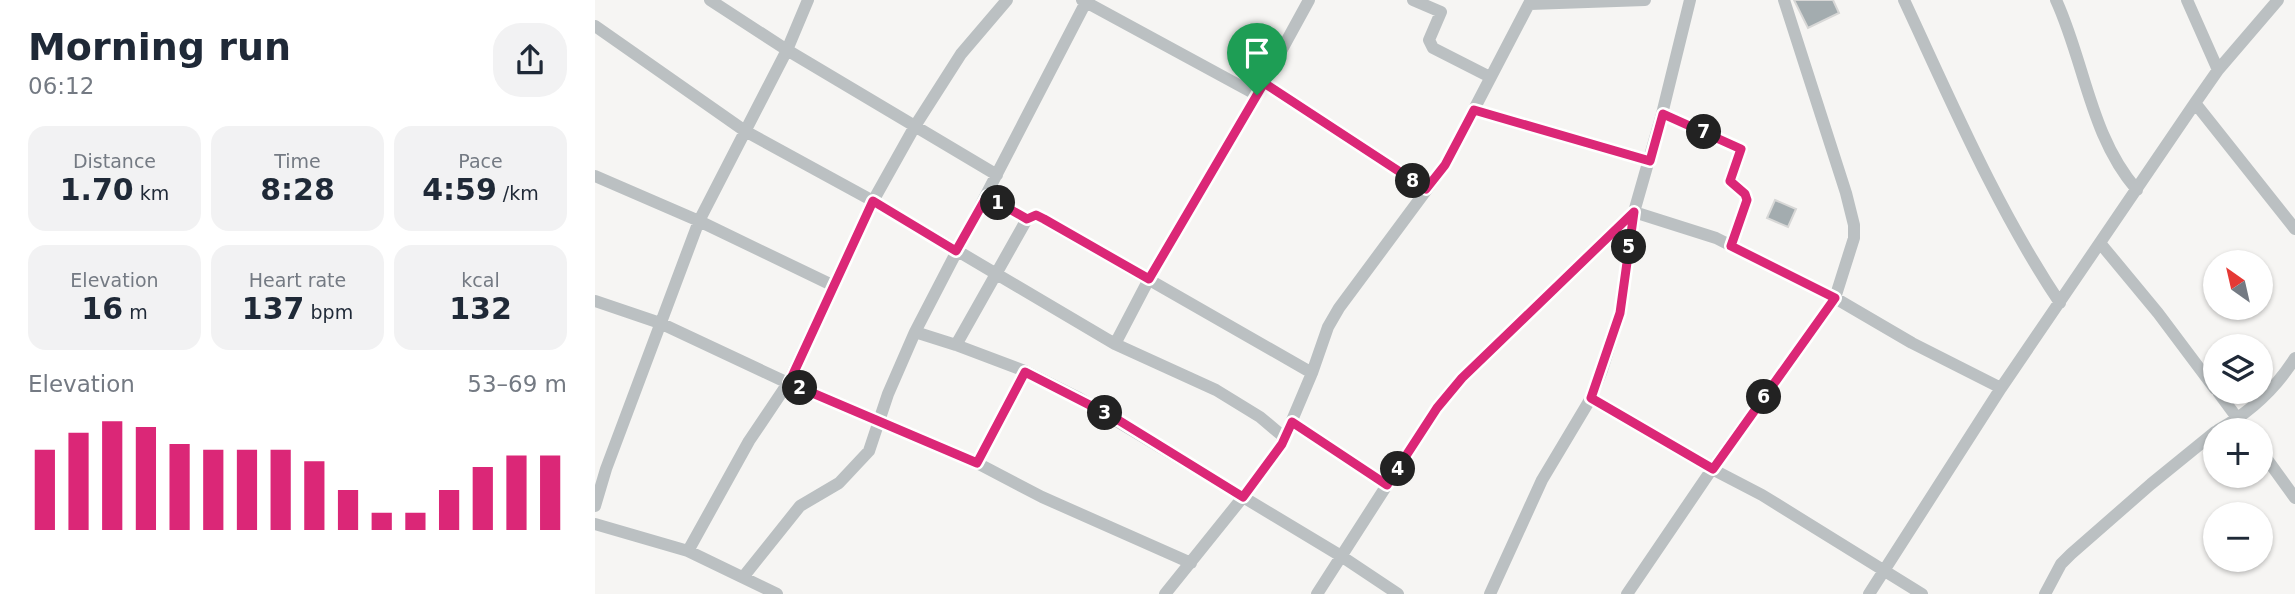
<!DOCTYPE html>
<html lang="en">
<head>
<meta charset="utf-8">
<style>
  :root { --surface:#fff; --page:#f2f2f3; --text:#1f2937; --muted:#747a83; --accent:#db2777 }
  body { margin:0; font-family:"DejaVu Sans",sans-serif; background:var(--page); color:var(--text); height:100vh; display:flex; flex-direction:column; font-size:26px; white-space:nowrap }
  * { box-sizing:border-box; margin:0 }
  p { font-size:23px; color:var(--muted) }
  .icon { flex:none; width:38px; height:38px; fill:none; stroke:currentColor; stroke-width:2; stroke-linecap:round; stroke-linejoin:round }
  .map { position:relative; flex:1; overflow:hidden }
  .panel { display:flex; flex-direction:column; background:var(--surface); width:595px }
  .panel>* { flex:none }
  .needle { width:46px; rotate:326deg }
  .fabs { position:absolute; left:1608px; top:250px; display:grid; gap:14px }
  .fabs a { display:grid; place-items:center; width:70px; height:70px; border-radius:50%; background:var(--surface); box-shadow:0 2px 5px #0004; font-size:35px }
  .pin { position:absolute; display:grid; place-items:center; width:60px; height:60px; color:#fff; margin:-72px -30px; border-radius:50% 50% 50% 0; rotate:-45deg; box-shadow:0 0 7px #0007 }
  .pin .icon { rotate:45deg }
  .km { position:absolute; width:35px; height:35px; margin:-18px; border-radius:50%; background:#222; color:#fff; font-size:19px; line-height:35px; text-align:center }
  .round { display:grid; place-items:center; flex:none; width:74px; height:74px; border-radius:28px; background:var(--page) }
  .headline { display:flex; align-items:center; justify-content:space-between; height:119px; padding:0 28px }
  h1 { font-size:38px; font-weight:600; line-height:52px }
  .figures { display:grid; grid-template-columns:repeat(3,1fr); gap:10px; height:119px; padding:7px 28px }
  .figures div { display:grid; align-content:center; border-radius:18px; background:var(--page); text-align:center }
  .figures b { font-size:30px; font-weight:600 }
  .figures small { font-size:19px; font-weight:400 }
  .figures p { font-size:19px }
  .chart { height:196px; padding:14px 28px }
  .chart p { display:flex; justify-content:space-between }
  .chart svg { width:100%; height:126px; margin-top:7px; stroke:var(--accent); stroke-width:6 }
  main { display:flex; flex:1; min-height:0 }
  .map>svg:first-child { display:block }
  .building { fill:#a3acaf; stroke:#d7d7d6; stroke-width:2 }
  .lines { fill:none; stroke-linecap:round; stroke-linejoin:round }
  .path { stroke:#b5b9bb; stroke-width:2.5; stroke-dasharray:3.5 3.5; stroke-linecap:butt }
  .minor { stroke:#bbc0c2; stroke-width:12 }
  .route-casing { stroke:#fff; stroke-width:14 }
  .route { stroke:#db2777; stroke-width:9 }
</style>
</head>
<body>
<main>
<section class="panel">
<div class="headline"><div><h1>Morning run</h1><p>06:12</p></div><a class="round"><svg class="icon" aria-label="share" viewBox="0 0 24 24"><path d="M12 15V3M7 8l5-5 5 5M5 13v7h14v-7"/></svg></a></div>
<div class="figures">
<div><p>Distance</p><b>1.70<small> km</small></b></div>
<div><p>Time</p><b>8:28</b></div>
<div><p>Pace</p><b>4:59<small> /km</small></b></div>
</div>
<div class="figures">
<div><p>Elevation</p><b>16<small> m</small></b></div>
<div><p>Heart rate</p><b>137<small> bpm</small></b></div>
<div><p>kcal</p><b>132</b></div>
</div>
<div class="chart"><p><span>Elevation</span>53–69 m</p>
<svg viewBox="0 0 160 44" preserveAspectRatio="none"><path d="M5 44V16M15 44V10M25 44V6M35 44V8M45 44V14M55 44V16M65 44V16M75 44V16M85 44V20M95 44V30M105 44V38M115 44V38M125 44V30M135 44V22M145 44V18M155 44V18"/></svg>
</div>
</section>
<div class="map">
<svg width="1700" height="594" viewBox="0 0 1700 594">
  <rect width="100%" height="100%" fill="#f6f5f3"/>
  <!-- building -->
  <path class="building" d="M 1199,0 L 1238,0 L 1244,13 L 1213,28 Z
    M 1180,200 L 1201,209 L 1193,227 L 1172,218 Z"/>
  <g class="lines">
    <!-- path -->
    <path class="path" d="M 798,476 L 842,408 L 867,378 L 1025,226"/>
    <!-- minor -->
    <path class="minor" d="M 115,0 L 192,50 L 402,175
      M 487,0 L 662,95 L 714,0
      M 818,0 L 846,12 L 834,40 L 838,48 L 895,77
      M 1309,0 C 1357,103 1402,209 1465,303
      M 1461,0 C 1490,63 1495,136 1542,190
      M 1592,0 L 1623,70
      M 935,4 L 1050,0
      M 0,26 L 150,131 L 278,201 L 520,344 L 621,390 L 665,417 L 690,438
      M 669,83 L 831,189
      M 1600,103 L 1700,229
      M 879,110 L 1055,161
      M 1067,114 L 1146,149 L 1135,179 L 1150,194 L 1152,200 L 1136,246
      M 0,176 L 104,221 L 239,286
      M 392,196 L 432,219
      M 1039,212 L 1121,238 L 1240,298 L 1317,343 L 1406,388
      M 1505,243 L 1563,313 L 1620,389
      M 0,301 L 65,323 L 193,383 L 382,463 L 447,497 L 596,563
      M 320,332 L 361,345 L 430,371 L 482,397 L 746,556 L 803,594
      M 520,344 L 554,279 L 662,95
      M 361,345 L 432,219 L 441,215 L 717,373
      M 1623,392 L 1651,430
      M 996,398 L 1117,469 L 1167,495 L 1327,594
      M 697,422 L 792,485 L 722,594
      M 1623,430 C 1654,413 1681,388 1700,358
      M 1666,451 L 1700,498
      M 382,463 L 430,371
      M 0,506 L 11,469 L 104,221 L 192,50 L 213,0
      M 0,524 L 93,551 L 182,594
      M 93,551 L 154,441 L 193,383 L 278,201 L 320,126 L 366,54 L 412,0
      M 149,576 L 205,506 L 244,483 L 274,451 L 293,394 L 320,332 L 492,0
      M 570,594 L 648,497 L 687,444 L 717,373 L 733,327 L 744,308 L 850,165 L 936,0
      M 895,594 L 947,480 L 996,398 L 1007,370 L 1025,313 L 1039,212 L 1067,114 L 1095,0
      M 1032,594 L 1117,469 L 1240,298 L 1259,238 L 1259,225 L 1251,193 L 1189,0
      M 1274,594 L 1406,388 L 1600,103 L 1623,70 L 1683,0
      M 1450,594 L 1466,564 L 1476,554 L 1556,484 L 1620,432"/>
  </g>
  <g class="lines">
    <defs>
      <path id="route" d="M 669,83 L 831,189 L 850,165 L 879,110 L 1055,161 L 1068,114 L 1146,149 L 1135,181 L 1150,194 L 1152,200 L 1136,246 L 1240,298 L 1118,469 L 996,398 L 1025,313 L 1039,212 L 867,378 L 842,408 L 792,485 L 697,422 L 687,444 L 648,497 L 520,418 L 430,372 L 382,463 L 194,383 L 278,201 L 361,251 L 392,196 L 432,219 L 441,215 L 449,219 L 554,279 Z"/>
    </defs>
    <!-- route casing -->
    <use href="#route" class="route-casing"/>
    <!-- route -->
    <use href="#route" class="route"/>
  </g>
</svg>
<div class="fabs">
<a><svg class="needle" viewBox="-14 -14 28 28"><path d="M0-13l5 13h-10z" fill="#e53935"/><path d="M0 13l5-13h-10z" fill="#747a83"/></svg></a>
<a><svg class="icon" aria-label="layers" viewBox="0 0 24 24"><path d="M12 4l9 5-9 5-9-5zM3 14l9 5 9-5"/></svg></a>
<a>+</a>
<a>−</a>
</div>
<div class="pin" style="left:662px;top:95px;background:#1e9e55"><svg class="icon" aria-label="arrive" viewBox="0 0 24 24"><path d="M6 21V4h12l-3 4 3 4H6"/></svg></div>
<b class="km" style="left:403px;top:203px">1</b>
<b class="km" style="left:205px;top:388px">2</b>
<b class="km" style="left:510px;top:413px">3</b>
<b class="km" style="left:803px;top:469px">4</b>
<b class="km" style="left:1034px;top:247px">5</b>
<b class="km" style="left:1169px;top:397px">6</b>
<b class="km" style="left:1109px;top:132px">7</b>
<b class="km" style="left:818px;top:181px">8</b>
</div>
</main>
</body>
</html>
